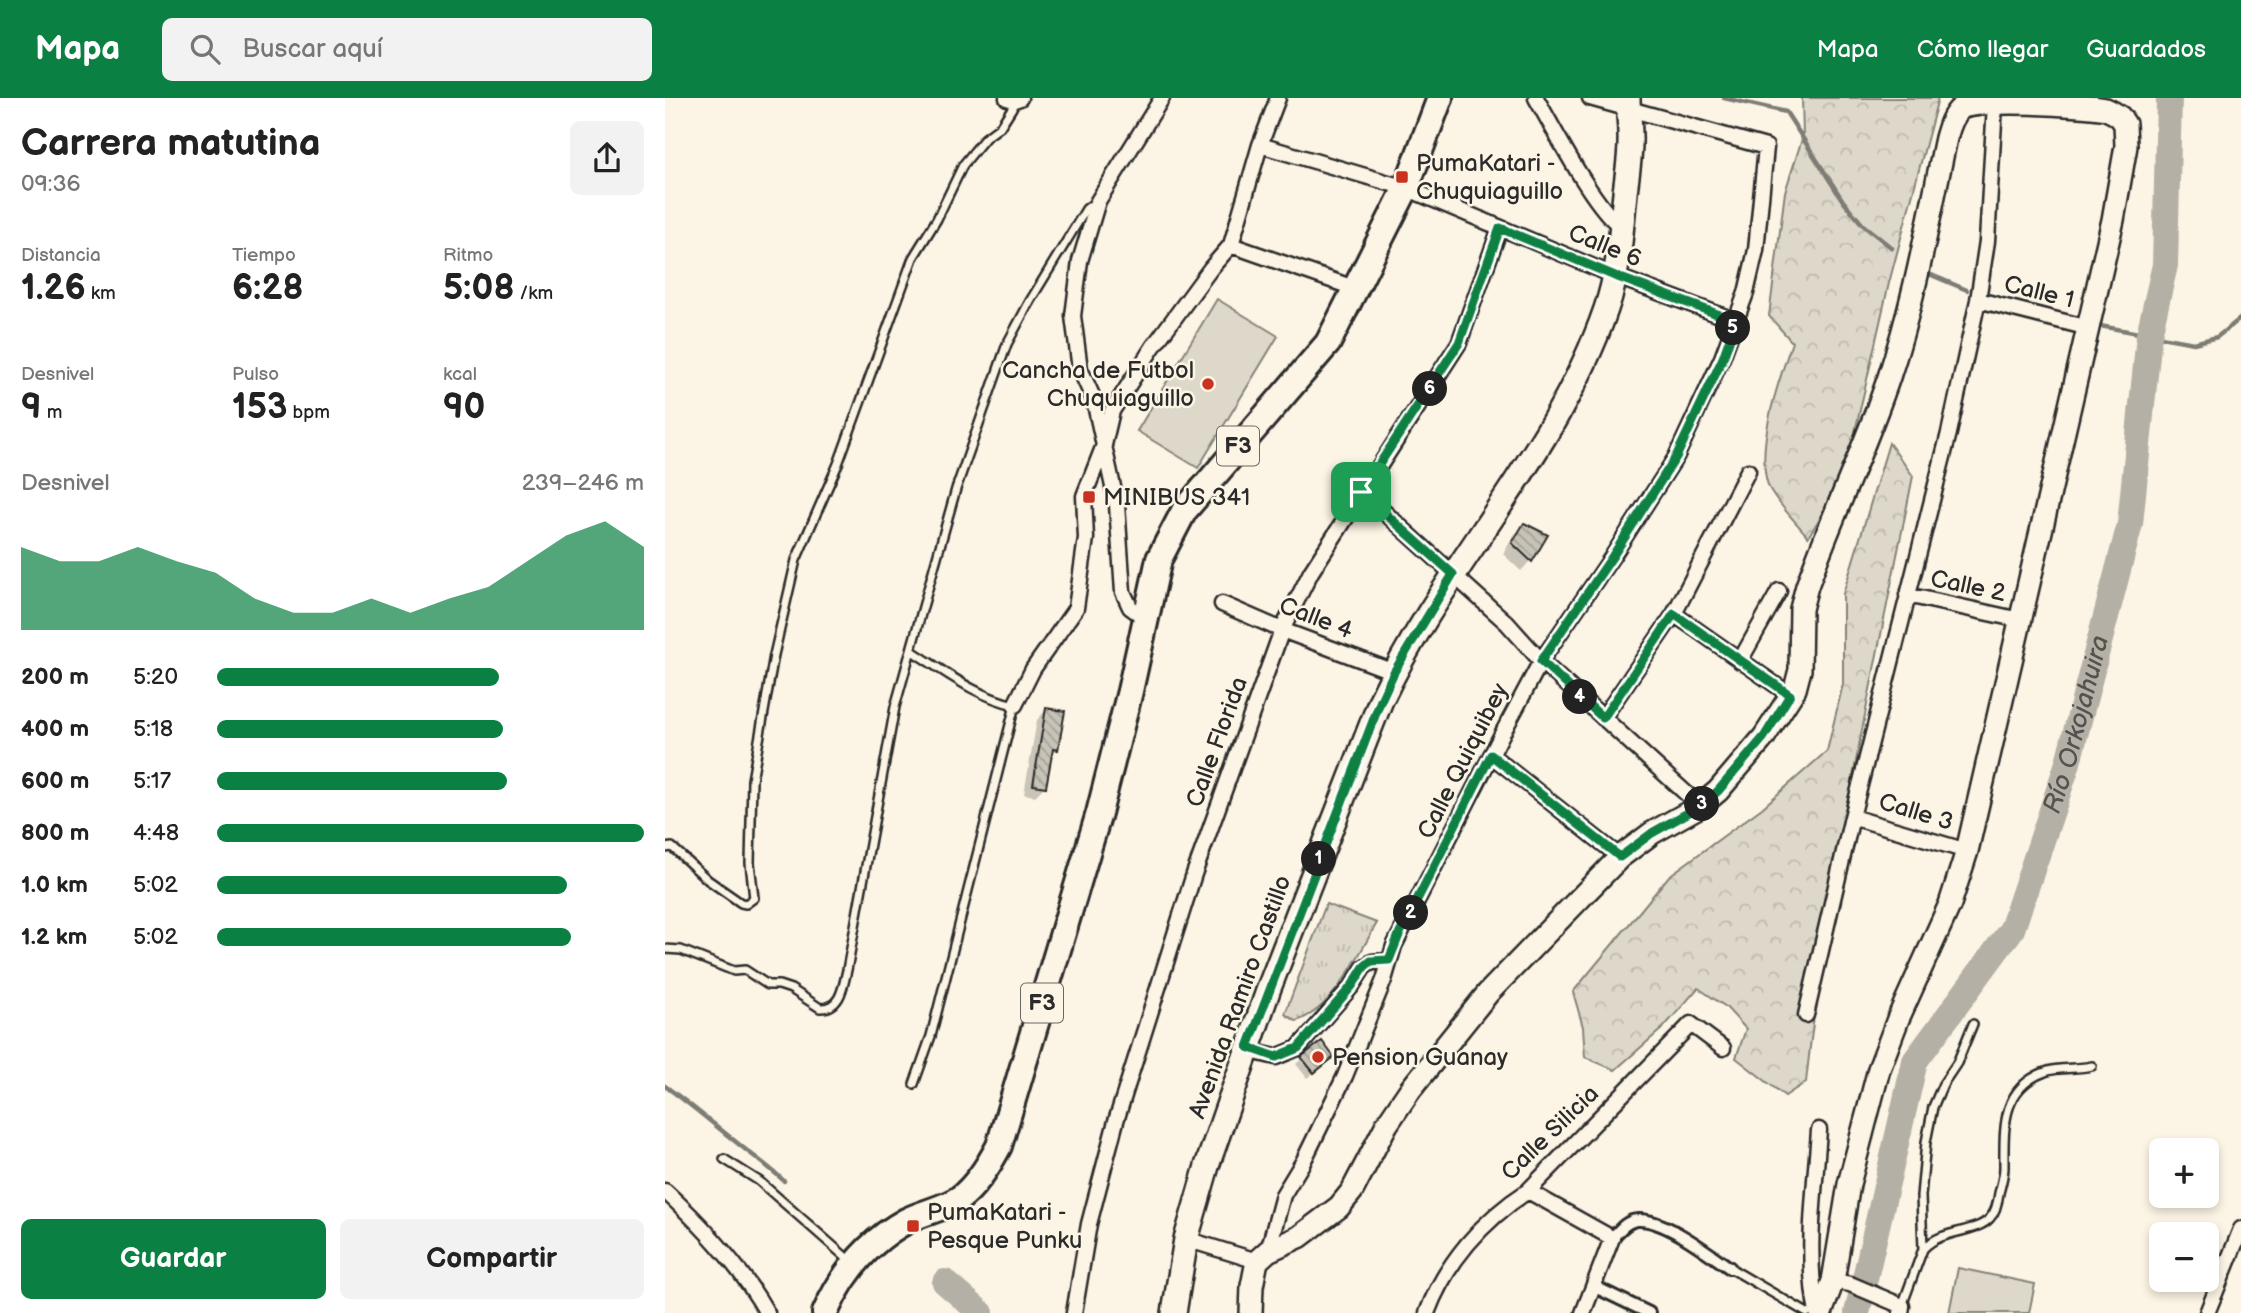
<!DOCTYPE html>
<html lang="es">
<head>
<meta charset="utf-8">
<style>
  :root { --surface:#fff; --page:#f2f2f2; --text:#222; --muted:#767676; --accent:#0b8043 }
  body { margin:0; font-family:"Balsamiq Sans",sans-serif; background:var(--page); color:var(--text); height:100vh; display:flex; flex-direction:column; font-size:26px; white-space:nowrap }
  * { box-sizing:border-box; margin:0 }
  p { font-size:23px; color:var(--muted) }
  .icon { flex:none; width:38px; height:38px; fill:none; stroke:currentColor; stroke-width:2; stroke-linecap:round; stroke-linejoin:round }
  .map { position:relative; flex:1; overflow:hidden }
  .panel { display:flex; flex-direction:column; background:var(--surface); width:665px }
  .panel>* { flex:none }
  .tools { position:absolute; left:1484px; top:1040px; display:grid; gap:14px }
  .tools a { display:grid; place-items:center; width:70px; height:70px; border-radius:10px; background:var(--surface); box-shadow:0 4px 10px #0003; font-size:35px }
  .pin { position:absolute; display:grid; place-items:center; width:60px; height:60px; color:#fff; margin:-30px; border-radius:14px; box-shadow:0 4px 10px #0006 }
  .km { position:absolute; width:35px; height:35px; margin:-18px; border-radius:50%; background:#222; color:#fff; font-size:19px; line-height:35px; text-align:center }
  .round { display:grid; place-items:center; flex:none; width:74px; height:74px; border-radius:10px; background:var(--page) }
  .headline { display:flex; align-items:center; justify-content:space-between; height:119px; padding:0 21px }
  h1 { font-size:38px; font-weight:700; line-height:52px }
  .metrics { display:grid; grid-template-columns:repeat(3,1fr); gap:10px; height:119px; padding:7px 21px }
  .metrics div { display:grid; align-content:center }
  .metrics b { font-size:35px; font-weight:700 }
  .metrics small { font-size:19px; font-weight:400 }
  .metrics p { font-size:19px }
  .chart { height:196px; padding:14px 21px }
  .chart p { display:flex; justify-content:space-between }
  .chart svg { width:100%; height:126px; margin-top:7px; fill:var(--accent); opacity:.7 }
  .action { display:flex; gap:14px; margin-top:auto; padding:14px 21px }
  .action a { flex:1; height:80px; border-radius:10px; background:var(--accent); color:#fff; font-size:28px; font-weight:700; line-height:80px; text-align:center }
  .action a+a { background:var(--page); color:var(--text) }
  ul { padding:0 21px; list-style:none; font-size:23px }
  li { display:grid; grid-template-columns:112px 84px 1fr; align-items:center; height:52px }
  li i { height:18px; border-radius:9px; background:var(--accent) }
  header { display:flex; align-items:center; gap:42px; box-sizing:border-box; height:98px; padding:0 35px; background:var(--accent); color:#fff }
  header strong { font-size:33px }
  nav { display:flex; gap:38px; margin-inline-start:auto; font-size:24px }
  .search { width:490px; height:63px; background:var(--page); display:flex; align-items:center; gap:18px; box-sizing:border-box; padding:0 24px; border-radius:10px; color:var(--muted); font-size:26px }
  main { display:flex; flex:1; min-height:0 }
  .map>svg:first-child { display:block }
  .grass { fill:#ded8ca; stroke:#84827a; stroke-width:2 }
  .forest { fill:url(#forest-crowns); stroke:#84827a; stroke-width:2 }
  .park { fill:url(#park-tufts); stroke:#84827a; stroke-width:2 }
  .shadow { fill:#0003 }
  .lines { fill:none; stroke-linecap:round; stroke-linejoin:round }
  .stream { stroke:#7d7b74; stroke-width:4.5 }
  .river { stroke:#b4b0a5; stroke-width:26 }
  .building { fill:url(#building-back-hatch); stroke:#2b2b2b; stroke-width:2 }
  .service-casing { stroke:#2b2b2b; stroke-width:12 }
  .pedestrian-casing { stroke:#2b2b2b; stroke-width:16 }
  .minor-casing { stroke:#2b2b2b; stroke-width:19 }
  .secondary-casing { stroke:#2b2b2b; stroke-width:26 }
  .primary-casing { stroke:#2b2b2b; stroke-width:28 }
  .trunk-casing { stroke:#2b2b2b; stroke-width:30 }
  .service { stroke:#fcf5e5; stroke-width:7 }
  .pedestrian { stroke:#fcf5e5; stroke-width:10 }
  .minor { stroke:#fcf5e5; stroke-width:14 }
  .secondary { stroke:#fcf5e5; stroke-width:21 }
  .primary { stroke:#fcf5e5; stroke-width:23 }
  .trunk { stroke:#fcf5e5; stroke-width:24 }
  .route-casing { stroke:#fff; stroke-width:14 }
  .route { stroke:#0b8043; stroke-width:9 }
  .poi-dot { fill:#c8321e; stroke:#fcf5e5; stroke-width:2.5 }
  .labels { text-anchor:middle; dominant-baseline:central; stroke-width:5; stroke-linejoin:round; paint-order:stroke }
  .shield { fill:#fcf5e5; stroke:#6a6863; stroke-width:2 }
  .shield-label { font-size:23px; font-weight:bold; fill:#2b2b2b }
  .poi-label { font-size:24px; fill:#2b2b2b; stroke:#fcf5e5; text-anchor:start }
  .street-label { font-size:24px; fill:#2b2b2b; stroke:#fcf5e5 }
  .water-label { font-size:26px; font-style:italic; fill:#545350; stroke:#fcf5e5 }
</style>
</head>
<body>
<header>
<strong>Mapa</strong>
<div class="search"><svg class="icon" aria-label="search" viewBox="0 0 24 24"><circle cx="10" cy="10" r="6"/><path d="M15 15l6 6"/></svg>Buscar aquí</div>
<nav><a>Mapa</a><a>Cómo llegar</a><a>Guardados</a></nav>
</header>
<main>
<section class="panel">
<div class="headline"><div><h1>Carrera matutina</h1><p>09:36</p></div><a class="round"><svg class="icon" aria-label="share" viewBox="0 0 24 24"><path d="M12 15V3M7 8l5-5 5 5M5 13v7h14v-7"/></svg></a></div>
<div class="metrics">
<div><p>Distancia</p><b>1.26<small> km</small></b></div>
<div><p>Tiempo</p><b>6:28</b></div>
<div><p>Ritmo</p><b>5:08<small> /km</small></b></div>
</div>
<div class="metrics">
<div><p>Desnivel</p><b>9<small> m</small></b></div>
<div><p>Pulso</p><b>153<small> bpm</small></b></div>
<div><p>kcal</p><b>90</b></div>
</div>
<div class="chart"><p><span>Desnivel</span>239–246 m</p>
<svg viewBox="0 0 160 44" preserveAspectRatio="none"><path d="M0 44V15L10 20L20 20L30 15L40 20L50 24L60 33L70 38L80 38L90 33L100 38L110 33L120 29L130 20L140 11L150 6L160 15V44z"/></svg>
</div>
<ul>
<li><b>200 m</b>5:20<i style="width:66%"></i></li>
<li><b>400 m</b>5:18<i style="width:67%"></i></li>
<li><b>600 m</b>5:17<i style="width:68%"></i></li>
<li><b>800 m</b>4:48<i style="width:100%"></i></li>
<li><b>1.0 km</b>5:02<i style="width:82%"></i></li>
<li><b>1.2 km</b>5:02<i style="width:83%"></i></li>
</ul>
<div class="action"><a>Guardar</a><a>Compartir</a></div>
</section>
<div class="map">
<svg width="1576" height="1215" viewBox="0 0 1576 1215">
  <defs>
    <pattern id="forest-crowns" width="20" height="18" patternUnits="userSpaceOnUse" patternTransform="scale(1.75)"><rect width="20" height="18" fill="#ded8ca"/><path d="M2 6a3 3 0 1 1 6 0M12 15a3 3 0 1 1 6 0" fill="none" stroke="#bfbaae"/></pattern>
    <pattern id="park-tufts" width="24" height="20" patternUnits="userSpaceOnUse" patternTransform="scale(1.75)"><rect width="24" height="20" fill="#ded8ca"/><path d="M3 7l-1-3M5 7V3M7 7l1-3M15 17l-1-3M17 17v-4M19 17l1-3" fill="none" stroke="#bfbaae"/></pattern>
    <pattern id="building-back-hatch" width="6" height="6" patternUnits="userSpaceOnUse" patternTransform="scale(1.75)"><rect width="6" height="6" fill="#c8c3b7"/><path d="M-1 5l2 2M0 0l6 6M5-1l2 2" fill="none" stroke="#a39f95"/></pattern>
  </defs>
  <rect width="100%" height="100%" fill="#fcf5e5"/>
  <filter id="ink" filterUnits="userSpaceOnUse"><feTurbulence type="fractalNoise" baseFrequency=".0143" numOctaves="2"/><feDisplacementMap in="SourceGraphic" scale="14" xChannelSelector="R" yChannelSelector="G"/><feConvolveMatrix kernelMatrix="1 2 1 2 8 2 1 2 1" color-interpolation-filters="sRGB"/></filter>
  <g filter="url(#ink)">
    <!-- grass -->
    <path class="grass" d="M 552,201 L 613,238 L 533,370 L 472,333 Z
      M 1293,1170 L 1370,1186 L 1364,1215 L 1284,1215 Z"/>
    <!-- forest -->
    <path class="forest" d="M 1137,0 L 1273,0 L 1224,185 L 1179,382 L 1143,439 C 1134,427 1107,400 1103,387 C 1090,349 1114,282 1127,244 L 1104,218 L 1120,94 L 1138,38 Z
      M 1224,345 L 1248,378 C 1208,579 1163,780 1141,984 L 1120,998 L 1071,960 L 1081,931 L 1061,909 L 1033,890 L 999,929 L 950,972 L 920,959 L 918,929 L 908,894 L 1004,778 L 1097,710 L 1162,653 L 1178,586 L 1178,496 Z"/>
    <!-- park -->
    <path class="park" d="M 661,806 L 712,825 C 693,857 669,912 631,923 L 620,916 Z"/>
    <!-- shadow -->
    <path class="shadow" d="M 859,428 L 880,438 L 865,463 L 856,473 L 838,456 L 849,437 Z
      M 381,612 L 391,651 L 385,658 L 380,688 L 370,698 L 359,696 L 372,622 Z
      M 638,960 L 661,965 L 642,980 L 631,966 Z"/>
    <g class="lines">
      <!-- stream -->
      <path class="stream" d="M 1059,0 L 1121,14 L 1178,103 L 1198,127 L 1227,150
        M 1264,176 L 1302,192
        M 1435,228 L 1529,245 L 1552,239 L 1576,220
        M 0,988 C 28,1008 54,1031 81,1052 C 94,1062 107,1071 119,1083"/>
      <!-- river -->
      <g class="river">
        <path d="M 280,1184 L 316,1215"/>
        <path id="s1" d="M 1192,1215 L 1250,963 L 1347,831 L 1402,668 L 1465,426 L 1484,237 L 1500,167 L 1504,0"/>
      </g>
    </g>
    <!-- building -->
    <path class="building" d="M 859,425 L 883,437 L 867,464 L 847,445 Z
      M 381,610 L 400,613 L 393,652 L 388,651 L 381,689 L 368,687 Z
      M 657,943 L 669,959 L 649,975 L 636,959 Z"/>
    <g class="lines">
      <defs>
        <path id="service" d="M 247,553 C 279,573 312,599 350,607 L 266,938 L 249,986
          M 0,750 L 7,749 L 43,782 L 76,805 L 81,806 L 89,800 L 85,765 L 87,682 L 109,557 L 131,462 L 173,366 L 248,160 L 272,121 L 298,67 L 320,40 L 335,29 L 347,10 L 349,2
          M 0,851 L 16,852 L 69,873 L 80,872 L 103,887 L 114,887 L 126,891 L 155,910 C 176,911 178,888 182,872 L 230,609 L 291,391 L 342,246 L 365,203 L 421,111 L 430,104
          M 59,1061 L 94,1083 L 185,1163
          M 1258,1151 C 1278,1130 1311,1136 1325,1120 C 1330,1115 1333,1103 1334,1095 C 1336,1087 1339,1078 1339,1069 C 1339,1030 1336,990 1380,974 C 1395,968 1411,972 1427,968
          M 1065,1170 L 1142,1215
          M 1237,1208 L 1258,1151 L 1256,1098 L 1261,1044 L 1268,1009 L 1278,986 L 1292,965 L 1308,926"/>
        <path id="pedestrian" d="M 947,1140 C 954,1133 962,1122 973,1122 C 1000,1121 1043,1155 1065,1170
          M 928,1188 L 984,1215"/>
        <path id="minor" d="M 342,0 L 349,2 L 355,0
          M 871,0 C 889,31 930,112 957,129
          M 595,47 L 741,90 L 950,178 L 1071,223
          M 566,147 L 689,190
          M 1313,202 L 1424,230
          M 697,394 L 842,525 L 876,563 L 1035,708
          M 1242,497 L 1355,522
          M 557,506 L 617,532 L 729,574
          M 1009,516 L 1125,597
          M 480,520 L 465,509 L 458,494 L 452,407 L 429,302 L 415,271 L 408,218 L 415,163 L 433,103 L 497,0
          M 1075,563 L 1114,493
          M 350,607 L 368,571 L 411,510 L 421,440 L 419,398 L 439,347 L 447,313 L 488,249 L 546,170 L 566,147 L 595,47 L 613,0
          M 938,620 L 1009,516 L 1083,373
          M 826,657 L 955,759
          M 1187,719 L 1302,753
          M 1141,917 L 1187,719 L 1284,335 L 1313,202 L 1322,143 L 1330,6
          M 583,949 L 594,955 L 611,959 L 633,950 L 687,888 L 699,869 L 707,864 L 725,862
          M 0,1093 C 39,1129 76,1169 102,1215
          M 863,1093 L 947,1140 L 918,1215
          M 521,1141 L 592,1163
          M 603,1153 L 618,1097 L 638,1064 L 680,978 L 719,882 L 729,848 L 836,638 L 876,563 L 947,459 L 1011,359 L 1057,260 L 1081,195 L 1091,152 L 1101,49 L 925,0
          M 1168,1183 L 1185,1186 L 1237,1208 L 1236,1215
          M 409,1215 L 424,1126 L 451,1023 L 529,776 L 617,532 L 646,474 L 794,245 L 835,130
          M 762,1215 C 781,1164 818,1122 863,1093 L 1026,926 L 1058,950
          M 1152,1215 C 1140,1155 1150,1093 1154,1032
          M 1542,1215 L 1576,1131"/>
        <path id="secondary" d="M 586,1215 L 587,1188 L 592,1163 L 603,1153 L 634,1139 L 674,1109 L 687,1093 L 722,1026 L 745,992 L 823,895 L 955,759 L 987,735 L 1035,708 L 1053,693 L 1099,639 L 1130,591 L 1135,572 L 1136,511 L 1142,488 C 1167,418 1200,350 1224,279 C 1250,201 1264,120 1281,40 C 1284,30 1287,18 1295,11 C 1309,0 1421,7 1441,11 C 1446,13 1451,16 1455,19 L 1460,26 L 1461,48 L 1448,122 L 1302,753 L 1285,806 L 1233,921 L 1214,971 L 1184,1086 L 1168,1183 L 1156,1215"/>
        <path id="primary" d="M 509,1215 L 521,1141 L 542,1068 L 604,890 L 716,602 C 780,466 892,354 941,211 C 954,174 956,134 960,95 C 962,76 966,56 965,37 C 965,25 963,12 963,0"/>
        <path id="trunk" d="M 160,1215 C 177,1176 203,1144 241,1123 C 258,1114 279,1111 295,1100 C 312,1087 324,1067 334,1048 L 434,715 L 465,593 L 494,461 L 519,413 L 663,245 L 741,90 L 775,0"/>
      </defs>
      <!-- service casing -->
      <use href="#service" class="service-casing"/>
      <!-- pedestrian casing -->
      <use href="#pedestrian" class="pedestrian-casing"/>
      <!-- minor casing -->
      <use href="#minor" class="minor-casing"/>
      <!-- secondary casing -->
      <use href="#secondary" class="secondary-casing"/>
      <!-- primary casing -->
      <use href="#primary" class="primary-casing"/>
      <!-- trunk casing -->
      <use href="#trunk" class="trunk-casing"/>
      <!-- service -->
      <use href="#service" class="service"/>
      <!-- pedestrian -->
      <use href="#pedestrian" class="pedestrian"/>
      <!-- minor -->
      <use href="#minor" class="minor"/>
      <!-- secondary -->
      <use href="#secondary" class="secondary"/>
      <!-- primary -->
      <use href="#primary" class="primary"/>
      <!-- trunk -->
      <use href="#trunk" class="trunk"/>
    </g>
  </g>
  <g class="lines" filter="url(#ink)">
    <defs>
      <path id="route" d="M 835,130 L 950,178 L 1071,223 L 1058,260 L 1011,359 L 947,459 L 876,563 L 938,620 L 1009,516 L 1125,597 L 1099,639 L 1053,693 L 1035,708 L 987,735 L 955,759 L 826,657 L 734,837 L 724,862 L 706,863 L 699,869 L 687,888 L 633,950 L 611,959 L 583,949 L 716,602 L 729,574 L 788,476 L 696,394 L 794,245 Z"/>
    </defs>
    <!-- route casing -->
    <use href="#route" class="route-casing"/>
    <!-- route -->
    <use href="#route" class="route"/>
  </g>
  <!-- markers -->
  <g class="poi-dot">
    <rect x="730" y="72" width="14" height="14" rx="3.5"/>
    <circle cx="543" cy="286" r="7"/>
    <rect x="417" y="392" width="14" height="14" rx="3.5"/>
    <circle cx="653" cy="959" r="7"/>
    <rect x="241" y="1121" width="14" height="14" rx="3.5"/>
  </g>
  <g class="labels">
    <!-- shield labels -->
    <g class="shield">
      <rect x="552" y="328.5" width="42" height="39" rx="5"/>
      <rect x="356" y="885.5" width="42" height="39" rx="5"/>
    </g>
    <g class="shield-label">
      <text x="573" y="348">F3</text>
      <text x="377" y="905">F3</text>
    </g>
    <!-- poi labels -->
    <g class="poi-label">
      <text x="751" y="65">PumaKatari -<tspan x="751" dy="28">Chuquiaguillo</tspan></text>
      <text x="529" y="272" text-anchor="end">Cancha de Futbol<tspan x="529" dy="28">Chuquiaguillo</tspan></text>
      <text x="438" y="399">MINIBUS 341</text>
      <text x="667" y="959">Pension Guanay</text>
      <text x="262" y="1114">PumaKatari -<tspan x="262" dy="28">Pesque Punku</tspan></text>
    </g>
    <!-- street labels -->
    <g class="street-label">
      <text transform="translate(940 148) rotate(22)">Calle 6</text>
      <text transform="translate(1374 194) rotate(14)">Calle 1</text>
      <text transform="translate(1303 488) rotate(12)">Calle 2</text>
      <text transform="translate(651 520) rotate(21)">Calle 4</text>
      <text transform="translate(552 644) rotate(-70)">Calle Florida</text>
      <text transform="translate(798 663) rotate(-63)">Calle Quiquibey</text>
      <text transform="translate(1251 714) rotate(17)">Calle 3</text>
      <text transform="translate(575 899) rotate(-70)">Avenida Ramiro Castillo</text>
      <text transform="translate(885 1035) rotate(-44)">Calle Silicia</text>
    </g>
    <!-- water labels -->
    <g class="water-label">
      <text stroke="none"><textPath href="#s1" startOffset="637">Río Orkojahuira</textPath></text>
    </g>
  </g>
</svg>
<div class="tools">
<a>+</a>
<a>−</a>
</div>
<div class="pin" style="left:696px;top:394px;background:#1e9e55"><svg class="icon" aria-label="arrive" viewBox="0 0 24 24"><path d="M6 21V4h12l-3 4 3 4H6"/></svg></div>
<b class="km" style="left:654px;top:761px">1</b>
<b class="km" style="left:746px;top:815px">2</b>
<b class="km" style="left:1037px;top:706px">3</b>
<b class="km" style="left:915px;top:599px">4</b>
<b class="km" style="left:1068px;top:230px">5</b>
<b class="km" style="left:765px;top:291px">6</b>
</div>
</main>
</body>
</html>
